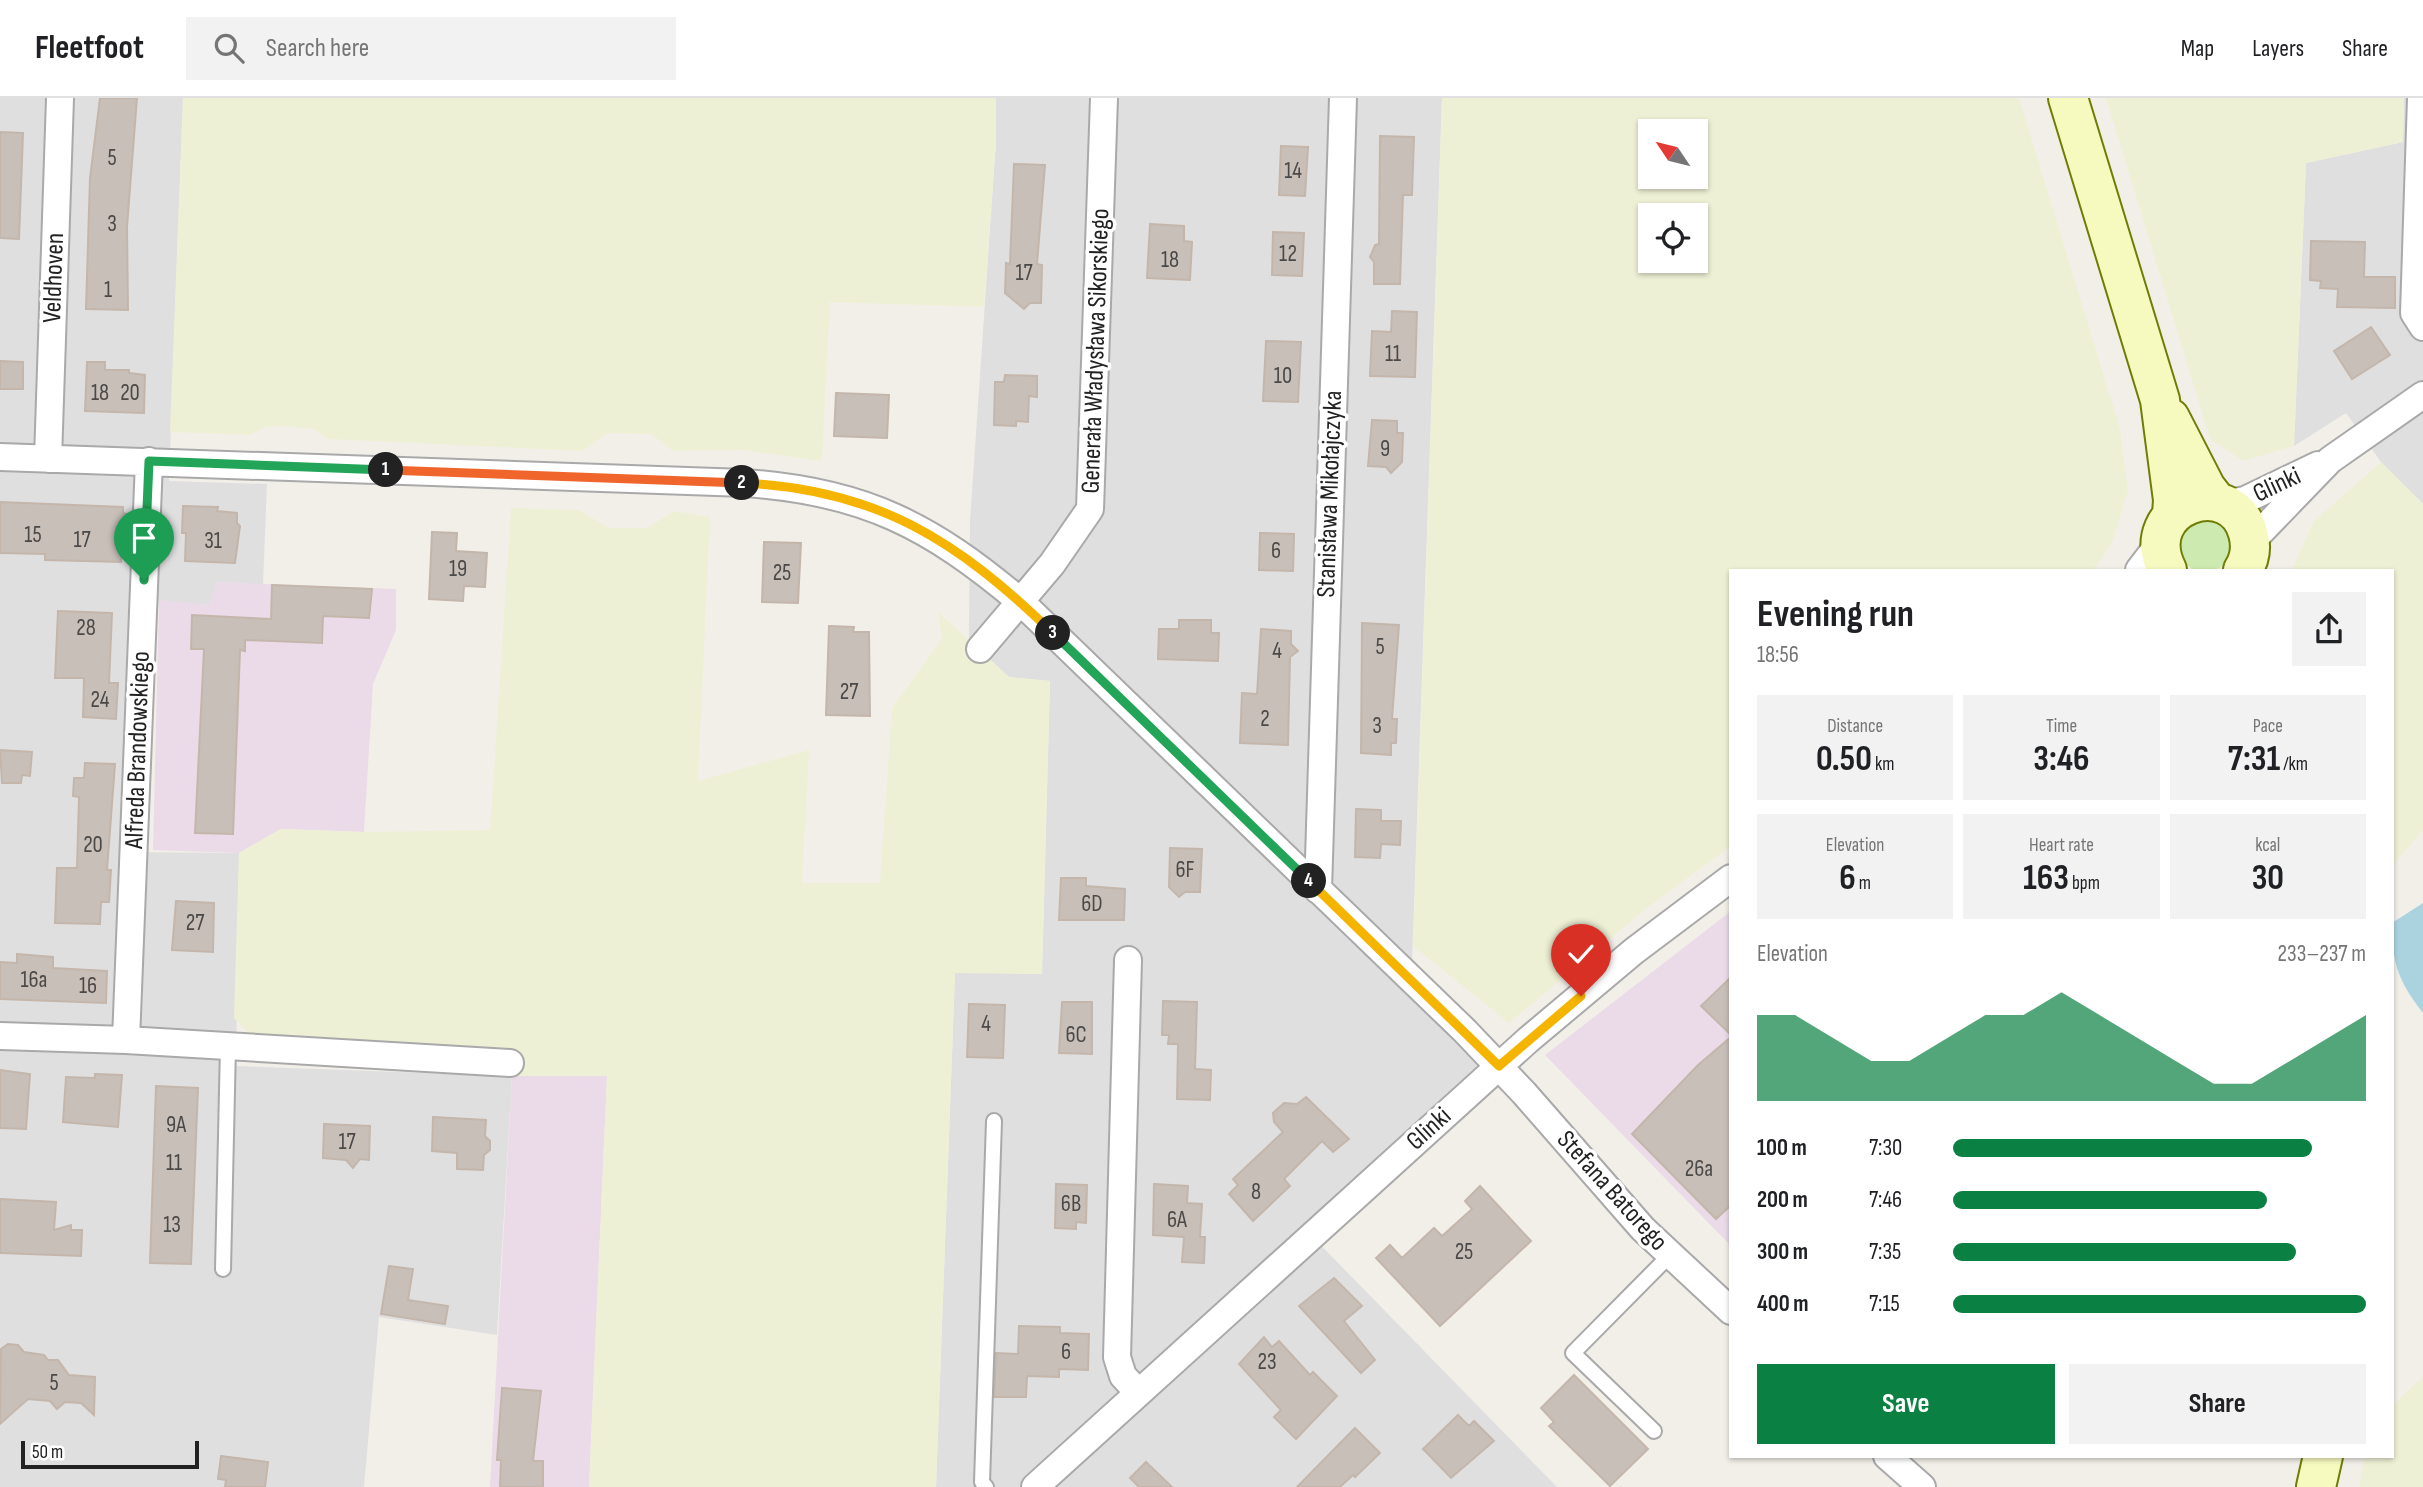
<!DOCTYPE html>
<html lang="en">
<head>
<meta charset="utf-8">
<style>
  :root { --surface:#fff; --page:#f2f2f2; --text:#202124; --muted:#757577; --line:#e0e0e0; --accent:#0b8043 }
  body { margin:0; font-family:"Sofia Sans Condensed",sans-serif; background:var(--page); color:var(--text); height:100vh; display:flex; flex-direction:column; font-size:26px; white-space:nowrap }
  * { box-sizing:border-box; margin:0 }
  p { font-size:23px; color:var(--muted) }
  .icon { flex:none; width:38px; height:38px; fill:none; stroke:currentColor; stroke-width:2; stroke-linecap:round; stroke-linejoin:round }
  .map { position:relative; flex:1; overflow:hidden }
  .sheet { position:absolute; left:1729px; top:471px; width:665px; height:889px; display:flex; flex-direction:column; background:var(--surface); border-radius:0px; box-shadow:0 2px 5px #0004 }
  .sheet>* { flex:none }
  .needle { width:46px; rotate:305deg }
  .tools { position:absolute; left:1638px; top:21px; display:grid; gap:14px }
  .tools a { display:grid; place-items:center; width:70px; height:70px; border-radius:0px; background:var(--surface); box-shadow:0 2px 5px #0004; font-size:35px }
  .scale { position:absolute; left:21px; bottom:18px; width:178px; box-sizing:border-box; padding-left:7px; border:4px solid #222; border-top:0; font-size:19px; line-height:24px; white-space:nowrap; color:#222; -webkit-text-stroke:5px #fff; paint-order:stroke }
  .pin { position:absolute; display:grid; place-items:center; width:60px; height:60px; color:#fff; margin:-72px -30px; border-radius:50% 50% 50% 0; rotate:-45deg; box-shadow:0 0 7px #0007 }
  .pin .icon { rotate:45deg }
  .km { position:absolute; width:35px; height:35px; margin:-18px; border-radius:50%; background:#222; color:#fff; font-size:19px; line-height:35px; text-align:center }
  .round { display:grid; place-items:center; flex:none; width:74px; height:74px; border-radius:0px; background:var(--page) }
  .summary { display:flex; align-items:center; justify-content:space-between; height:119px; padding:0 28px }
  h1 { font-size:38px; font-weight:700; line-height:52px }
  .stats { display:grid; grid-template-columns:repeat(3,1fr); gap:10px; height:119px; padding:7px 28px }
  .stats div { display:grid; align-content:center; border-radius:0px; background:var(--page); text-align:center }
  .stats b { font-size:35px; font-weight:700 }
  .stats small { font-size:19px; font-weight:400 }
  .stats p { font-size:19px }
  .chart { height:196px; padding:14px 28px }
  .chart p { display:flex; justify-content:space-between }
  .chart svg { width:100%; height:126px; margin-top:7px; fill:var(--accent); opacity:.7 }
  .primary-button { display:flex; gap:14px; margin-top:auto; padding:14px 28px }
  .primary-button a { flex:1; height:80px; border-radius:0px; background:var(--accent); color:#fff; font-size:28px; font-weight:700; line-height:80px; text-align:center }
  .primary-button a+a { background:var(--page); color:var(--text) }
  ul { padding:0 28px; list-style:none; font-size:23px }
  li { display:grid; grid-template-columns:112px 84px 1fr; align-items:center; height:52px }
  li i { height:18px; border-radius:9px; background:var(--accent) }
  header { display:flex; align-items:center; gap:42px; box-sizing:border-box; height:98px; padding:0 35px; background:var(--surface); border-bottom:2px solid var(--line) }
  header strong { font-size:33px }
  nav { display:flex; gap:38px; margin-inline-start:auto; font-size:24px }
  .search { width:490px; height:63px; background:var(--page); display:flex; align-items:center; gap:18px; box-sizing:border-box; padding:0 24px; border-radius:0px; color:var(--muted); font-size:26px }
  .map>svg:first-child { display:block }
  .residential { fill:#e0dfdf }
  .industrial { fill:#ebdbe8 }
  .farmland { fill:#eef0d5; fill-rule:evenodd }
  .grass { fill:#cdebb0 }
  .water { fill:#aad3df }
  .building { fill:#c7bfb8; stroke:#c4b6ab; stroke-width:2 }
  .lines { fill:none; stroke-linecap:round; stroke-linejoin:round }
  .service-casing { stroke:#a9a9a9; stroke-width:18 }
  .minor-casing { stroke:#a9a9a9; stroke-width:30 }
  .secondary-casing { stroke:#707d05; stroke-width:42 }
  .service { stroke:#fff; stroke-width:14 }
  .minor { stroke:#fff; stroke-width:26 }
  .secondary { stroke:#f7fabf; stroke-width:38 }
  .split-1-casing { stroke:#fff; stroke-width:14 }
  .split-2-casing { stroke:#fff; stroke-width:14 }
  .split-3-casing { stroke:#fff; stroke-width:14 }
  .split-4-casing { stroke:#fff; stroke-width:14 }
  .split-5-casing { stroke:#fff; stroke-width:14 }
  .split-1 { stroke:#22a559; stroke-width:9 }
  .split-2 { stroke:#f0652b; stroke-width:9 }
  .split-3 { stroke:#f5b400; stroke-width:9 }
  .split-4 { stroke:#22a559; stroke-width:9 }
  .split-5 { stroke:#f5b400; stroke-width:9 }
  .labels { text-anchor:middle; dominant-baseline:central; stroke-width:7; stroke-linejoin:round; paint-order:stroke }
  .number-label { font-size:23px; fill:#4b4948 }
  .street-label { font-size:26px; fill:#222; stroke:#fff }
</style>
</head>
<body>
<header>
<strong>Fleetfoot</strong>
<div class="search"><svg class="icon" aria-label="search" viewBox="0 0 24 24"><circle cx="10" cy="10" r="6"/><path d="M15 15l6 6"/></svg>Search here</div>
<nav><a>Map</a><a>Layers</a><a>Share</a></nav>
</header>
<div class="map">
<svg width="2423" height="1389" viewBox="0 0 2423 1389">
  <rect width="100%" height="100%" fill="#f2efe9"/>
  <!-- residential -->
  <path class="residential" d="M 0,0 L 183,0 L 169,383 L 267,386 L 263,487 L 218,484 L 209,507 L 131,501 L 123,754 L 239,755 L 236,968 L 512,978 L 497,1237 L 379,1219 L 364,1389 L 0,1389 Z
    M 996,0 L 1442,0 L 1411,895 L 1484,966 L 1303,1129 L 1557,1389 L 936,1389 L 955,874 L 1042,876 L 1050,583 L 1009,579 L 969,542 L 970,423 L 996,43 Z
    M 2404,0 L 2423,0 L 2423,406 L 2381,364 L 2346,315 L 2294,348 L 2306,65 L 2403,44 Z"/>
  <!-- industrial -->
  <path class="industrial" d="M 217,484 L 396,491 L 396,532 L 373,586 L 364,734 L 281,731 L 239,755 L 153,752 L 159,502 L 209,507 Z
    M 1731,813 L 1731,1148 L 1545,957 Z
    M 512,978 L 607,978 L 589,1389 L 490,1389 Z"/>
  <!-- farmland -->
  <path class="farmland" d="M 183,0 L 996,0 L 996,43 L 984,209 L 830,204 L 822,363 L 742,352 L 673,353 L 651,336 L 607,335 L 583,353 L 328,341 L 314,331 L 284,328 L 265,329 L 250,337 L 170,334 Z
    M 1442,0 L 2019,0 L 2120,331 L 2128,392 L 2112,445 L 2094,472 L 1731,472 L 1731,748 L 1648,809 L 1509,925 L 1413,848 ZM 1650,33 L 1696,33 L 1696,79 L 1650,79 ZM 1650,117 L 1696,117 L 1696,163 L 1650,163 Z
    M 2106,0 L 2404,0 L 2403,44 L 2306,65 L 2294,348 L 2243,363 L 2210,341 Z
    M 2381,364 L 2423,406 L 2423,732 L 2392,769 L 2392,472 L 2292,472 L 2313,424 Z
    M 511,410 L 579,412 L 609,430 L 647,430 L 674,413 L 710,419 L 698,683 L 809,652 L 802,785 L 880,785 L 892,610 L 942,541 L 938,514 L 1009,579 L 1050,583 L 1042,876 L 955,875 L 936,1389 L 589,1389 L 607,978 L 512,978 L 516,952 L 255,941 L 234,920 L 239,755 L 281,731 L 364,734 L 490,732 Z
    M 2423,1278 L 2423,1389 L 2359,1389 L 2365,1358 L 2392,1358 L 2392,1308 Z"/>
  <!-- grass -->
  <path class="grass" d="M2179 448a26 26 0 1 1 52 0a26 26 0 1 1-52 0Z"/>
  <!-- water -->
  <path class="water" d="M 2423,805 L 2423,915 C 2398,883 2392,865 2392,825 Z"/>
  <!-- building -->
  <path class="building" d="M 100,0 L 137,0 L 127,129 L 128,212 L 86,211 L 90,80 Z
    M 0,34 L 23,35 L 19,141 L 0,140 Z
    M 1380,38 L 1414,39 L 1412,97 L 1403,97 L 1400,186 L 1374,186 L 1374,164 L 1370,159 L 1375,147 L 1379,146 Z
    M 1281,48 L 1308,49 L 1305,98 L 1279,97 Z
    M 1014,66 L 1045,67 L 1037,166 L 1042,167 L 1041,205 L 1030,205 L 1024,211 L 1005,195 L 1006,165 L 1010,166 Z
    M 1150,126 L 1184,128 L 1184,143 L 1192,144 L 1190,182 L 1147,180 Z
    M 1273,134 L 1304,135 L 1302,178 L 1272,177 Z
    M 2311,143 L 2365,144 L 2364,179 L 2395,179 L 2395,210 L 2337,209 L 2338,191 L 2320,190 L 2321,183 L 2310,182 Z
    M 1392,213 L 1417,214 L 1415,279 L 1370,278 L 1372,233 L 1391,234 Z
    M 2371,229 L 2390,257 L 2352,281 L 2334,253 Z
    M 1266,243 L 1301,244 L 1298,304 L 1263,303 Z
    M 0,263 L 23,264 L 23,291 L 0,291 Z
    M 87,264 L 105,264 L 105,272 L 129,272 L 129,275 L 145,277 L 144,315 L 85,313 Z
    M 1005,277 L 1037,278 L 1037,299 L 1029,298 L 1028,324 L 1016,323 L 1016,328 L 994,327 L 995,284 L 1004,284 Z
    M 836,295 L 889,297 L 887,340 L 834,338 Z
    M 1372,322 L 1397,323 L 1397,335 L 1403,335 L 1402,364 L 1391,375 L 1386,369 L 1368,368 Z
    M 0,404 L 123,409 L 123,415 L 127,416 L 127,437 L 122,437 L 121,464 L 45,462 L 45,456 L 0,455 Z
    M 183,408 L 218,409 L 217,413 L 237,415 L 237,425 L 240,428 L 235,465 L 185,463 L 186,435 L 182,435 Z
    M 432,434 L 457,435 L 456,453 L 487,455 L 485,489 L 464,488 L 463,503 L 429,501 Z
    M 1260,435 L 1294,436 L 1293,473 L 1259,472 Z
    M 764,444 L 801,445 L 798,505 L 762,504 Z
    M 272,487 L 372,491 L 369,520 L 323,518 L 322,545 L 245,542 L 245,553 L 240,552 L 233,736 L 195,735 L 204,551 L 191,551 L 192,517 L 271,521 Z
    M 58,513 L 112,515 L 109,585 L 118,585 L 116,621 L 83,619 L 84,580 L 55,580 Z
    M 1179,522 L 1211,522 L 1211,535 L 1219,535 L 1218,563 L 1158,561 L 1159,531 L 1179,531 Z
    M 1362,525 L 1399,527 L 1392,621 L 1397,621 L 1396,645 L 1391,645 L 1391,657 L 1361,655 Z
    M 829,528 L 854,529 L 853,534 L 869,534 L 870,618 L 826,617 Z
    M 1261,531 L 1291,533 L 1291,546 L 1298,553 L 1290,559 L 1288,647 L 1240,645 L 1242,595 L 1257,596 Z
    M 0,652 L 32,654 L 30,678 L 22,677 L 21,685 L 2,685 Z
    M 85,665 L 115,666 L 107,772 L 111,772 L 109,804 L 101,804 L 100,826 L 55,825 L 57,770 L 77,770 L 79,699 L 73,698 L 74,680 L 84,680 Z
    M 1356,711 L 1381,712 L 1381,723 L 1401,723 L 1400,747 L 1381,746 L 1380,760 L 1355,759 Z
    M 1170,750 L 1202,751 L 1200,794 L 1185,794 L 1179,799 L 1169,789 Z
    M 1061,780 L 1086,780 L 1086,788 L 1125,791 L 1124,822 L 1059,822 Z
    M 176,803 L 214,805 L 213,854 L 172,852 Z
    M 17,856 L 53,859 L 53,870 L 107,873 L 106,905 L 0,901 L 0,864 L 17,865 Z
    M 1731,879 L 1731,937 L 1701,908 Z
    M 1163,903 L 1197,904 L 1195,971 L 1211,972 L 1210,1002 L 1177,1001 L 1178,946 L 1168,946 L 1169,937 L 1162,937 Z
    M 1062,904 L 1092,904 L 1092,956 L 1059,955 Z
    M 969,906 L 1005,907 L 1003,960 L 967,959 Z
    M 1731,939 L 1731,1107 L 1716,1121 L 1632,1036 L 1698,967 Z
    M 0,972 L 30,976 L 26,1031 L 0,1030 Z
    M 95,976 L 122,977 L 118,1029 L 63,1024 L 66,979 L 95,980 Z
    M 156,988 L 198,990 L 191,1166 L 150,1165 Z
    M 1306,999 L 1349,1041 L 1333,1054 L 1322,1043 L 1284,1081 L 1290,1088 L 1253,1123 L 1229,1096 L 1238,1087 L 1233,1081 L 1283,1034 L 1274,1024 L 1273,1015 L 1284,1005 L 1297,1006 Z
    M 433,1019 L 486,1022 L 485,1038 L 490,1043 L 490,1052 L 484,1057 L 483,1072 L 457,1071 L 457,1055 L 432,1053 Z
    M 324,1026 L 370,1028 L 369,1062 L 360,1061 L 353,1070 L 346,1062 L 323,1060 Z
    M 1056,1086 L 1087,1087 L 1086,1125 L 1076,1124 L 1076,1131 L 1055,1130 Z
    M 1154,1086 L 1188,1088 L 1187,1105 L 1202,1106 L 1200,1139 L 1205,1139 L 1204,1165 L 1182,1164 L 1184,1139 L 1153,1137 Z
    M 1480,1088 L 1531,1143 L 1440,1228 L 1376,1160 L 1390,1147 L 1402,1160 L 1434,1130 L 1442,1138 L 1472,1111 L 1465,1103 Z
    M 0,1101 L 56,1104 L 54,1132 L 71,1127 L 71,1132 L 82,1132 L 81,1158 L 0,1155 Z
    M 389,1168 L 413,1171 L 408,1202 L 448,1208 L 445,1226 L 381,1216 Z
    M 1334,1180 L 1362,1208 L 1344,1223 L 1375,1262 L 1361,1275 L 1299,1208 Z
    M 1019,1228 L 1060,1229 L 1060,1235 L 1089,1236 L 1088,1272 L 1059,1271 L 1059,1279 L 1027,1278 L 1026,1299 L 994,1299 L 996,1255 L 1018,1256 Z
    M 1264,1239 L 1272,1249 L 1279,1243 L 1310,1277 L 1313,1274 L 1337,1298 L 1296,1341 L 1274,1319 L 1281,1312 L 1239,1266 Z
    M 8,1246 L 18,1247 L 24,1254 L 44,1257 L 48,1262 L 58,1262 L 69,1277 L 95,1279 L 94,1317 L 81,1305 L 65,1304 L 57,1311 L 50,1303 L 28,1301 L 0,1326 L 1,1251 Z
    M 1574,1277 L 1648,1351 L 1610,1388 L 1549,1328 L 1554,1324 L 1541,1310 Z
    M 502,1290 L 541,1293 L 533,1363 L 543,1363 L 543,1389 L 500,1389 L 501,1362 L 497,1362 Z
    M 1458,1317 L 1469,1328 L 1474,1323 L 1494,1343 L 1451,1380 L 1423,1351 Z
    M 1355,1330 L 1380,1355 L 1355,1379 L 1353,1377 L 1340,1389 L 1297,1389 Z
    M 221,1358 L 268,1364 L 265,1389 L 225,1389 L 226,1382 L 218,1381 Z
    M 1146,1364 L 1172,1389 L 1139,1389 L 1130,1380 Z"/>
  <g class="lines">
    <defs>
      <path id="service" d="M 223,1171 L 228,948
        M 1654,1333 L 1573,1255 L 1670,1157
        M 986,1389 L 982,1384 L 994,1023"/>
      <path id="minor" d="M 2421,0 L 2414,215 L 2423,229
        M 0,359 L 745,385 C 864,393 931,428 1021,504 L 1465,933 L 1524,995 L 1643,1131 L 1731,1213
        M 48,361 L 60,0
        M 2222,406 L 2245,402 L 2318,367
        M 2250,445 L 2330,362 L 2423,297
        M 2139,472 L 2159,446
        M 980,551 L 1052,466 L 1090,411 L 1104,0
        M 1318,792 L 1343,0
        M 1128,862 L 1117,1259 L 1123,1278 L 1138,1294
        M 0,938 L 126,942 L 149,363
        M 126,942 L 510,965
        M 1887,1358 L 1922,1389
        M 1035,1389 L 1528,942 L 1634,853 L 1731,780"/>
      <path id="secondary" d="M 2068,0 L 2160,302 L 2173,402 L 2172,417
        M 2170,320 L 2206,390 L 2217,404
        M 2167,472 C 2135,407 2232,375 2248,435 C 2252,449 2250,461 2243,472
        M 2316,1389 L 2323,1358"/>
    </defs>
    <!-- service casing -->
    <use href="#service" class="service-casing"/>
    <!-- minor casing -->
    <use href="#minor" class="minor-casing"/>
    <!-- secondary casing -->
    <use href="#secondary" class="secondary-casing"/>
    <!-- service -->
    <use href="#service" class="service"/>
    <!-- minor -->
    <use href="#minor" class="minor"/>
    <!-- secondary -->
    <use href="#secondary" class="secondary"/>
  </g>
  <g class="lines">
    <defs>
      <path id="split-1" d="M 144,482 L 149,363 L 386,372"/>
      <path id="split-2" d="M 386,372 L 742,385"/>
      <path id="split-3" d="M 742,385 C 878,391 958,443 1053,535"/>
      <path id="split-4" d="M 1053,535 L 1309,783"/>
      <path id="split-5" d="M 1309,783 L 1499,968 L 1581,898"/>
    </defs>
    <!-- split-1 casing -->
    <use href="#split-1" class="split-1-casing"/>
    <!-- split-2 casing -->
    <use href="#split-2" class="split-2-casing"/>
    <!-- split-3 casing -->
    <use href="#split-3" class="split-3-casing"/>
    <!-- split-4 casing -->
    <use href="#split-4" class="split-4-casing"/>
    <!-- split-5 casing -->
    <use href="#split-5" class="split-5-casing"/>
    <!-- split-1 -->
    <use href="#split-1" class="split-1"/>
    <!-- split-2 -->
    <use href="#split-2" class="split-2"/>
    <!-- split-3 -->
    <use href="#split-3" class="split-3"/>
    <!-- split-4 -->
    <use href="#split-4" class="split-4"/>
    <!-- split-5 -->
    <use href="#split-5" class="split-5"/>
  </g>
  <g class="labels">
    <!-- number labels -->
    <g class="number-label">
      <text x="112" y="60">5</text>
      <text x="1293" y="73">14</text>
      <text x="112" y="126">3</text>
      <text x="1288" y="156">12</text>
      <text x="1170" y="162">18</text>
      <text x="1024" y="175">17</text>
      <text x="108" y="192">1</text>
      <text x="1393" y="256">11</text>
      <text x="1283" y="278">10</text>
      <text x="100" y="295">18</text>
      <text x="130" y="295">20</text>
      <text x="1385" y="351">9</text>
      <text x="33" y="437">15</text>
      <text x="82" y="442">17</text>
      <text x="213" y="443">31</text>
      <text x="1276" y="453">6</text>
      <text x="458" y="471">19</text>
      <text x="782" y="475">25</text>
      <text x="86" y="530">28</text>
      <text x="1380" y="549">5</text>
      <text x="1277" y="553">4</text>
      <text x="849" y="594">27</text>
      <text x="100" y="602">24</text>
      <text x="1265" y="621">2</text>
      <text x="1377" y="628">3</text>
      <text x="93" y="747">20</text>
      <text x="1185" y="772">6F</text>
      <text x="1092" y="806">6D</text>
      <text x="195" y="825">27</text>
      <text x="34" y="882">16a</text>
      <text x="88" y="888">16</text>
      <text x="986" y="926">4</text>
      <text x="1076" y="937">6C</text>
      <text x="176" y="1027">9A</text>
      <text x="347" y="1044">17</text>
      <text x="174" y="1065">11</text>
      <text x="1699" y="1071">26a</text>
      <text x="1256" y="1094">8</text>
      <text x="1071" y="1106">6B</text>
      <text x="1177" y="1122">6A</text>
      <text x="172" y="1127">13</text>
      <text x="1464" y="1154">25</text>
      <text x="1066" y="1254">6</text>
      <text x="1267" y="1264">23</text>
      <text x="54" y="1285">5</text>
    </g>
    <!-- street labels -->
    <g class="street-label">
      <text transform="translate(54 180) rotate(-88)">Veldhoven</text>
      <text transform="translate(1096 253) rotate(-88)">Generała Władysława Sikorskiego</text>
      <text transform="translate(2277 387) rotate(-25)">Glinki</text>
      <text transform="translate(1330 396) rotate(-88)">Stanisława Mikołajczyka</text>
      <text transform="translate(138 652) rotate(-88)">Alfreda Brandowskiego</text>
      <text transform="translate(1429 1031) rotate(-42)">Glinki</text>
      <text transform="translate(1612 1093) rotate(48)">Stefana Batorego</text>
    </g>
  </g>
</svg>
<div class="tools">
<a><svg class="needle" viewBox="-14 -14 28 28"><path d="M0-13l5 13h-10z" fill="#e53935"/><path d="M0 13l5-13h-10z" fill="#757577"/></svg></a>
<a><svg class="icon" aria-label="locate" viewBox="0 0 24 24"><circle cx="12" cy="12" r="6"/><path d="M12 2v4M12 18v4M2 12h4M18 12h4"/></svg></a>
</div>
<div class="scale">50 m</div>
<div class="pin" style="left:144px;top:482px;background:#1e9e55"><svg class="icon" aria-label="arrive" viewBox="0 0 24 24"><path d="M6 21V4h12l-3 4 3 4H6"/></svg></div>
<div class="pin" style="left:1581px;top:898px;background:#d93025"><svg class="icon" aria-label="check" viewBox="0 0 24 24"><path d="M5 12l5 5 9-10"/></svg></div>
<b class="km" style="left:386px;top:372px">1</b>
<b class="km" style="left:742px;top:385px">2</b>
<b class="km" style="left:1053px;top:535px">3</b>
<b class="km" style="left:1309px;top:783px">4</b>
<section class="sheet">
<div class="summary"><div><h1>Evening run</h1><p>18:56</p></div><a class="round"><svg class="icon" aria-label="share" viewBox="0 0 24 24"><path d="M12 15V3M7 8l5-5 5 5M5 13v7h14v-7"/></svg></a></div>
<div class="stats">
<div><p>Distance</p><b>0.50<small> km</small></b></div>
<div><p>Time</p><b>3:46</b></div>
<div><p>Pace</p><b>7:31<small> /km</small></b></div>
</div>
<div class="stats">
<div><p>Elevation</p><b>6<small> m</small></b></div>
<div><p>Heart rate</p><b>163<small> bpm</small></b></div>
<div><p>kcal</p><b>30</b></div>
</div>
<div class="chart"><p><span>Elevation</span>233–237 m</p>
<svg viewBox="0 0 160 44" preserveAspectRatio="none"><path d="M0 44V14L10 14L20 22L30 30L40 30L50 22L60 14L70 14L80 6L90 14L100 22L110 30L120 38L130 38L140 30L150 22L160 14V44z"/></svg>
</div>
<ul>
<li><b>100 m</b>7:30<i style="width:87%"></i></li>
<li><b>200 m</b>7:46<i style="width:76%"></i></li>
<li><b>300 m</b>7:35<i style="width:83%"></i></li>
<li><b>400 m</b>7:15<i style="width:100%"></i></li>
</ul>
<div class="primary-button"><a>Save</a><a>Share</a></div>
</section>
</div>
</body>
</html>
